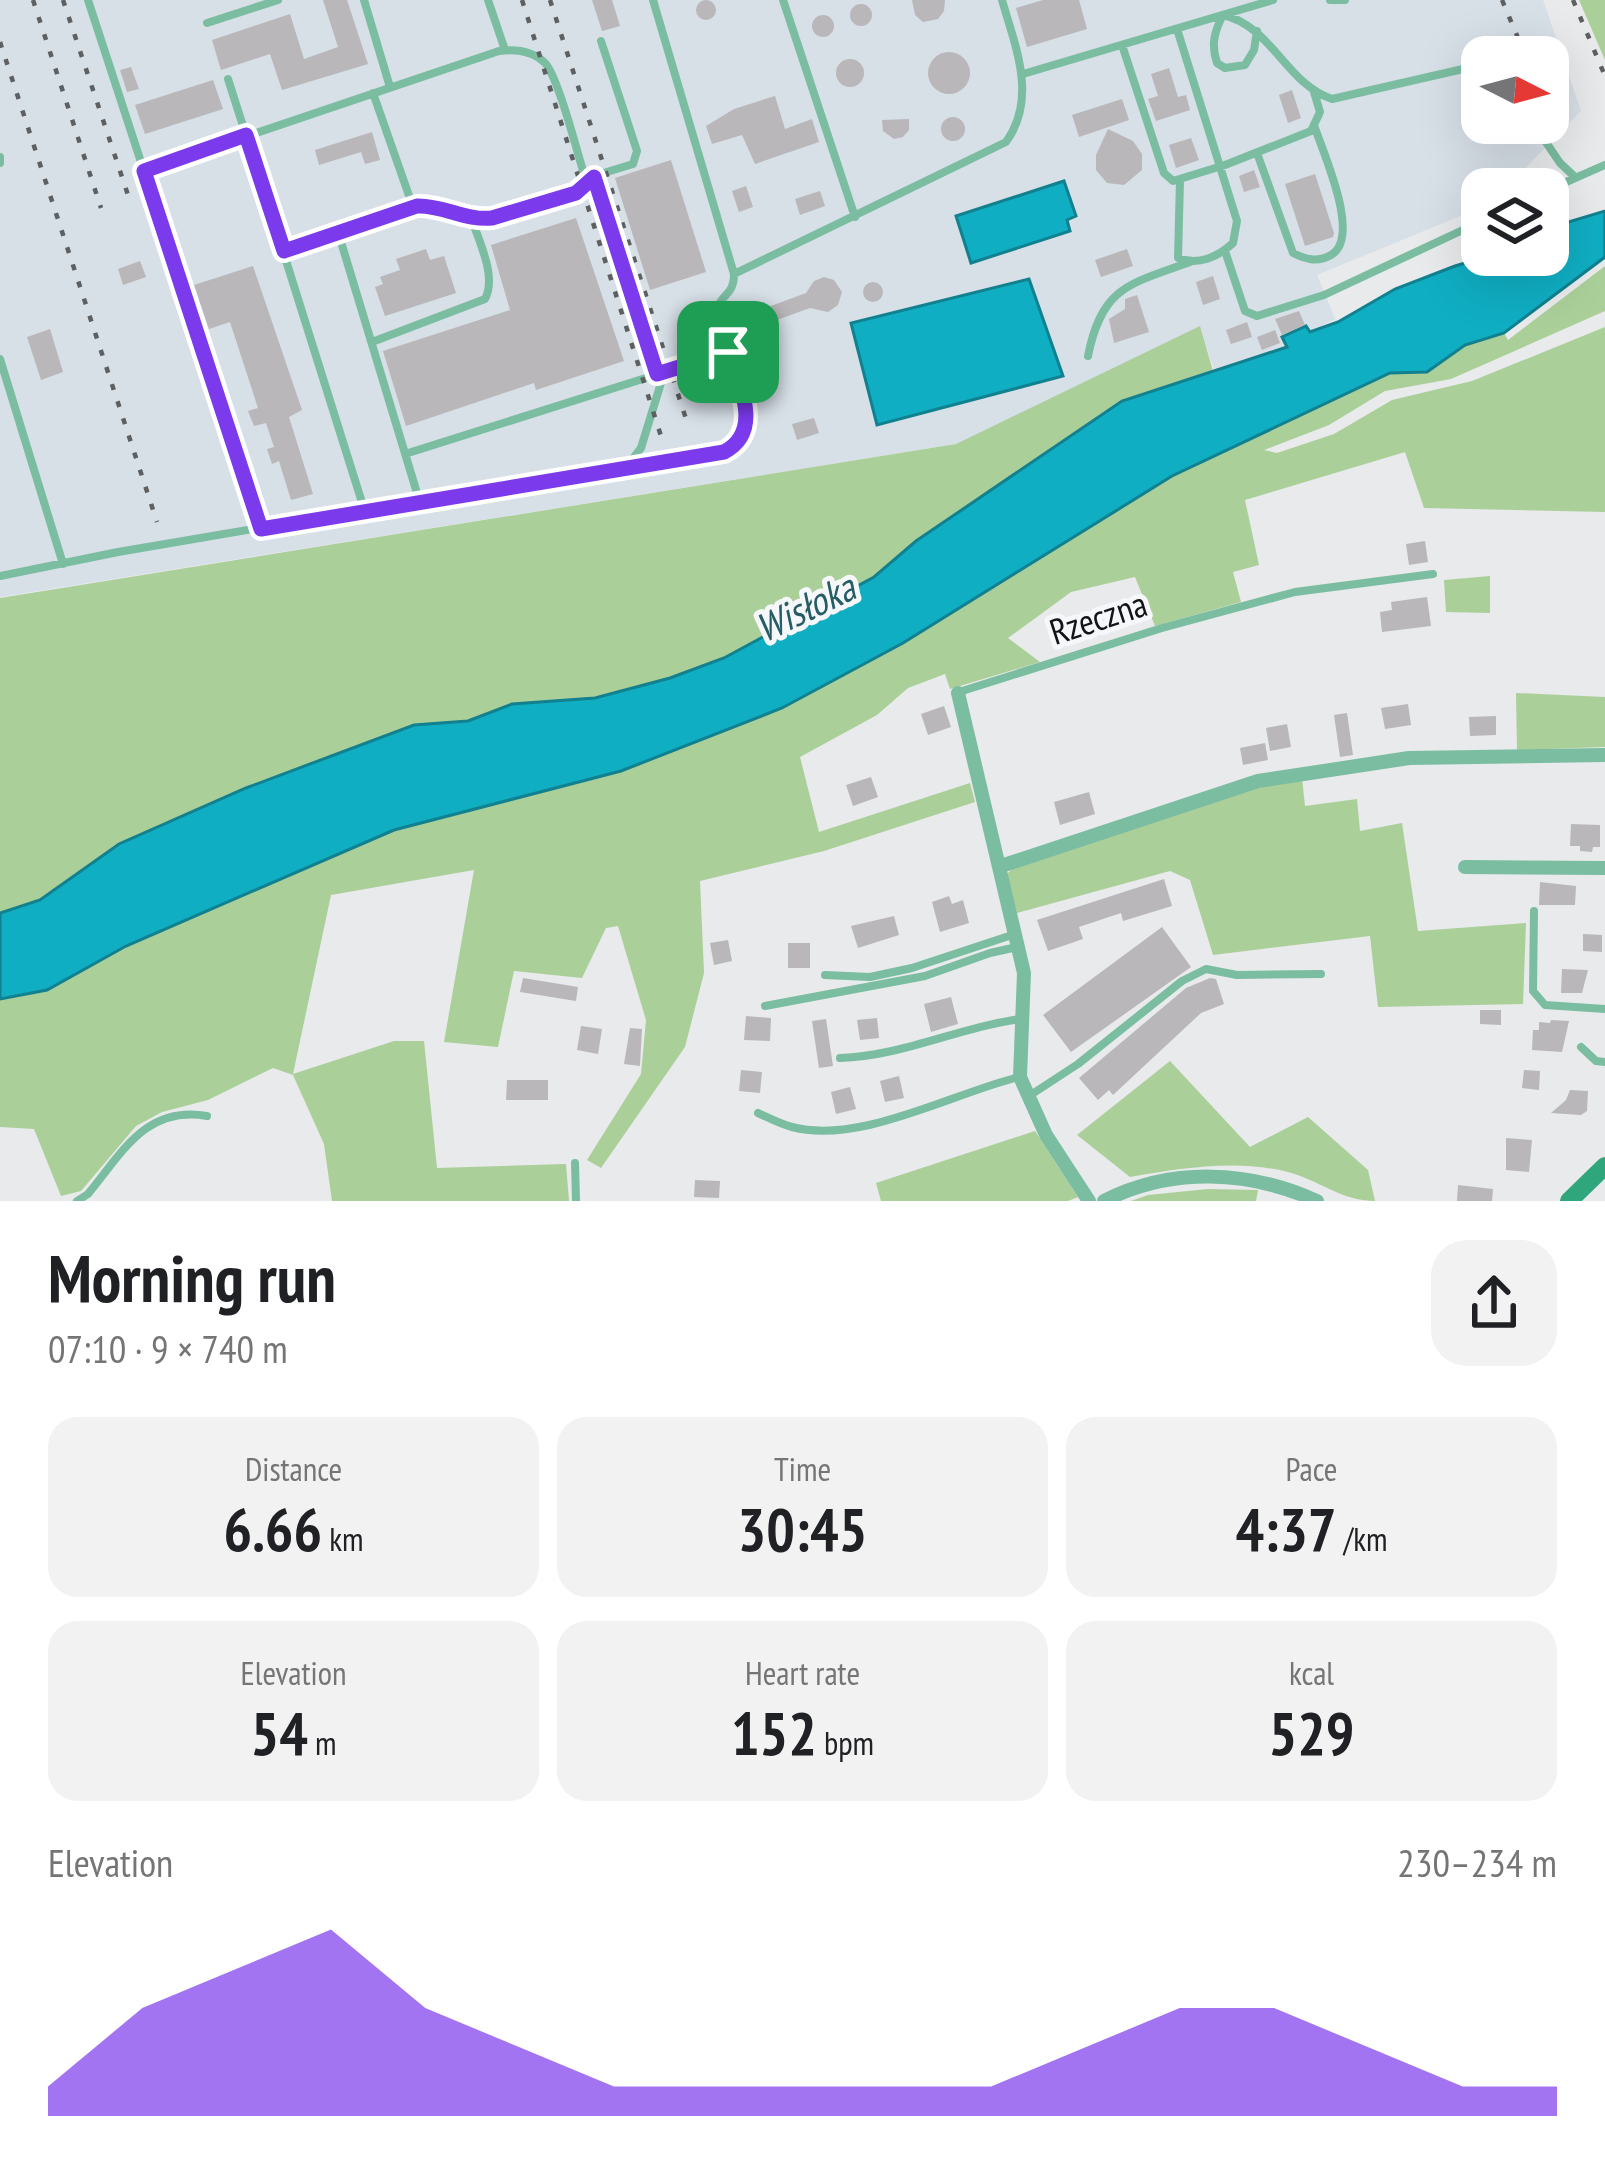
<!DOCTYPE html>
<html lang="en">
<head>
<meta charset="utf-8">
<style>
  :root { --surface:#fff; --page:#f2f2f2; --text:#202124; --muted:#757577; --accent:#7c3aed }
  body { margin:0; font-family:"PT Sans Narrow",sans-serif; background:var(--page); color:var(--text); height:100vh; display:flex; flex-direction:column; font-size:45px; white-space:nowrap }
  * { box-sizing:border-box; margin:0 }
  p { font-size:39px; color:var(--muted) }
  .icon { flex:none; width:66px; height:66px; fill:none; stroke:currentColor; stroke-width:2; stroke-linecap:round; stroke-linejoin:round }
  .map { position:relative; height:1201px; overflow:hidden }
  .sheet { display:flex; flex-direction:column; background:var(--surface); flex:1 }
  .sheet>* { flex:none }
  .needle { width:78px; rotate:96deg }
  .buttons { position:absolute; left:1461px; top:36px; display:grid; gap:24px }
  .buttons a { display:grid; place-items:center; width:108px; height:108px; border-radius:24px; background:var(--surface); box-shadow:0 12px 48px #0002; font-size:60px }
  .pin { position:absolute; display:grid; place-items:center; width:102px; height:102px; color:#fff; margin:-51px; border-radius:24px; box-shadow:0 6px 18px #0006 }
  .round { display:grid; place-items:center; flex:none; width:126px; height:126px; border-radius:36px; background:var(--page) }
  .summary { display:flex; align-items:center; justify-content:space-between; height:204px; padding:0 48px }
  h1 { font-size:66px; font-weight:600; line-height:90px }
  .metrics { display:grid; grid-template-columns:repeat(3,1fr); gap:18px; height:204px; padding:12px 48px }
  .metrics div { display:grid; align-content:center; border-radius:30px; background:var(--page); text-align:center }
  .metrics b { font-size:60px; font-weight:600 }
  .metrics small { font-size:33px; font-weight:400 }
  .metrics p { font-size:33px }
  .chart { height:336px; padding:24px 48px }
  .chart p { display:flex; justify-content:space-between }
  .chart svg { width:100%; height:216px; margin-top:12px; fill:var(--accent); opacity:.7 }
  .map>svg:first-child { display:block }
  .built { fill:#d7dfe7; fill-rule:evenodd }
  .green { fill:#abcf99 }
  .water { fill:#10aec3; stroke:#11808f; stroke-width:3 }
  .building { fill:#b9b7b9 }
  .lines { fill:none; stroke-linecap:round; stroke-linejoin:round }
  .lane { stroke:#7bbda1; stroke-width:8 }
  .street { stroke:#7bbda1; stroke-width:14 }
  .secondary { stroke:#30a67d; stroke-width:18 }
  .rail { stroke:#5d5f60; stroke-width:4.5; stroke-dasharray:6 12; stroke-linecap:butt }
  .route-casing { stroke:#fff; stroke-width:24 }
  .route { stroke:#7c3aed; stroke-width:15 }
  .labels { text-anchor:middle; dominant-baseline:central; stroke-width:10; stroke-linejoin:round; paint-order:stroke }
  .street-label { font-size:36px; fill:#131415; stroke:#f5f7fa }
  .water-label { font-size:39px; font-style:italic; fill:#265c65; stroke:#f5f7fa }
</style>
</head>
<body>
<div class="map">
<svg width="1605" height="1201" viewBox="0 0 1605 1201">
  <rect width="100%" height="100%" fill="#e8eaec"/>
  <!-- built -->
  <path class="built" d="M 0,0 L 1543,0 L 1581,111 L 1505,189 L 1482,189 L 1482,207 L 1317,275 L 1335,319 L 1285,346 L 1214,369 L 1200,328 L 956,444 L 0,597 ZM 1482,57 L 1548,57 L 1548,123 L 1482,123 Z"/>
  <!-- green -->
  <path class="green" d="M 1579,0 L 1605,0 L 1605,60 Z
    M 1605,266 L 1605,311 L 1451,379 L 1385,391 L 1329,425 L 1264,450 L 1277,453 L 1334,434 L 1392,400 L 1472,381 L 1605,327 L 1605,512 L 1424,508 L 1405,452 L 1245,500 L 1259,565 L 1233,572 L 1241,602 L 1155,626 L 1135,577 L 1071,592 L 1008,638 L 1040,662 L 950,689 L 945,674 L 908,688 L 877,715 L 800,757 L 819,832 L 970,783 L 975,802 L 824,851 L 700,881 L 704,973 L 685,1047 L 601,1168 L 587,1160 L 641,1074 L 646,1020 L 618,926 L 606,928 L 582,978 L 514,971 L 498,1047 L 444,1042 L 474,870 L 331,895 L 293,1074 L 394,1041 L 424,1041 L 437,1168 L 566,1164 L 569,1201 L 332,1201 L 324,1144 L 293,1075 L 273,1068 L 208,1100 L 162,1112 L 136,1126 L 81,1191 L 61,1196 L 34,1129 L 0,1127 L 0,999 L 47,990 L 126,946 L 394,830 L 621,771 L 782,708 L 903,643 L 1172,476 L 1390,373 L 1427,372 L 1465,345 L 1504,333 L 1508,340 Z
    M 1200,326 L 1213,371 L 1122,401 L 916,541 L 875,577 L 724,658 L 670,678 L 595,698 L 512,704 L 468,721 L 414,725 L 246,788 L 119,844 L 40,900 L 0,913 L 0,598 L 956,444 Z
    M 1490,576 L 1490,613 L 1446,612 L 1444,580 Z
    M 1516,693 L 1605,697 L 1605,747 L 1517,750 Z
    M 1302,778 L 1305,806 L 1357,799 L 1360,831 L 1402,823 L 1418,931 L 1526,923 L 1523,1004 L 1378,1007 L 1370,936 L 1213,955 L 1190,880 L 1170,871 L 1017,913 L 1007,874 L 1014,867 L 1239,792 Z
    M 1170,1061 L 1250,1147 L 1308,1117 L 1368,1170 L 1375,1201 C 1341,1201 1319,1180 1288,1172 C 1236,1159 1182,1168 1130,1177 L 1077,1135 Z
    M 1035,1131 L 1078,1197 L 1068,1201 L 881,1201 L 876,1183 Z
    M 1208,1189 L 1258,1190 L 1256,1201 L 1131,1201 L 1148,1195 Z"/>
  <!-- water -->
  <path class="water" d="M 1064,181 L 1076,216 L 1067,220 L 1070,231 L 971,263 L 956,216 Z
    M 1605,211 L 1605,257 L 1504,333 L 1465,345 L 1427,372 L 1390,373 L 1172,476 L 903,643 L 782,708 L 621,771 L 394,830 L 126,946 L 47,990 L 0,999 L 0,913 L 40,900 L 119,844 L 246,788 L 414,725 L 468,721 L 512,704 L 595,698 L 670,678 L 724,658 L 874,577 L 916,541 L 1122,401 L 1287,347 L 1282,337 L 1306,326 L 1310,332 L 1338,322 L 1395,289 L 1455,266 L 1492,255 L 1548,255 L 1548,243 L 1553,242 L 1565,223 Z
    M 1029,279 L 1063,376 L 877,425 L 851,323 Z"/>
  <!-- building -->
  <path class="building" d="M696 10a10 10 0 1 1 20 0a10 10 0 1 1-20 0Z
    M 323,0 L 347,0 L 368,64 L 282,90 L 270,54 L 221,70 L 212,40 L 290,14 L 304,59 L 338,47 Z
    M 592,0 L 612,0 L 620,26 L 602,31 Z
    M 912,0 L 945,0 L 944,11 L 938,19 L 923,22 L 915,15 Z
    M 1043,0 L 1079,0 L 1087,29 L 1027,47 L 1016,8 Z
    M850 15a11 11 0 1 1 22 0a11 11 0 1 1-22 0Z
    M812 26a11 11 0 1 1 22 0a11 11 0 1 1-22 0Z
    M928 73a21 21 0 1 1 42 0a21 21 0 1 1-42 0Z
    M836 73a14 14 0 1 1 28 0a14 14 0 1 1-28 0Z
    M 131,67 L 139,89 L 127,92 L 120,70 Z
    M 1169,68 L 1178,97 L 1186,95 L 1190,110 L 1156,121 L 1148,99 L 1158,96 L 1151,74 Z
    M 213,80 L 223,109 L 145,134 L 135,105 Z
    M 1292,90 L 1301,118 L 1288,123 L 1279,95 Z
    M 775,96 L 785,129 L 812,119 L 819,142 L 755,164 L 742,135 L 712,144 L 706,126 L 734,109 Z
    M 1122,99 L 1129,120 L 1079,137 L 1072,115 Z
    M941 129a12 12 0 1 1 24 0a12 12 0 1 1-24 0Z
    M 909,119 L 909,130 L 903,137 L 894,139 L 883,131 L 882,120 Z
    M 1108,129 L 1133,141 L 1142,154 L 1142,170 L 1124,185 L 1107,183 L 1096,170 L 1096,155 Z
    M 372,132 L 380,160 L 365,164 L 361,152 L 319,165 L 315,150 Z
    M 1191,138 L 1199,160 L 1176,168 L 1169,145 Z
    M 671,160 L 706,272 L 650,290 L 615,178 Z
    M 1254,170 L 1260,187 L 1244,192 L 1239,176 Z
    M 1315,174 L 1334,233 L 1333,237 L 1305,246 L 1285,184 Z
    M 746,186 L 753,207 L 739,212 L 732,191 Z
    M 820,191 L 825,206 L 800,215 L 795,199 Z
    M 576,218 L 624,361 L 536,390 L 534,383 L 406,426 L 383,351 L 510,310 L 491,245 Z
    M 426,249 L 430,260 L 444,256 L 456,293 L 385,316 L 375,287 L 383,284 L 380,277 L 400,270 L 396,259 Z
    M 1127,249 L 1133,266 L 1101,277 L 1095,260 Z
    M 140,261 L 146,277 L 123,285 L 118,269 Z
    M 253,266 L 302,410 L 289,417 L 313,494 L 291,500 L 279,461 L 272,464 L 267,449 L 274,447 L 266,423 L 254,426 L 248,411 L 258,408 L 230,322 L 209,329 L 194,285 Z
    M 1213,276 L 1220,299 L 1203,305 L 1196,282 Z
    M 824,277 L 834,280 L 842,292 L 838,305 L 828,312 L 810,308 L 774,321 L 768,307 L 806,293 L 814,281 Z
    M863 292a10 10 0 1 1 20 0a10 10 0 1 1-20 0Z
    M 1137,295 L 1149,332 L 1114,343 L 1109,319 L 1125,309 L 1125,299 Z
    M 1299,311 L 1305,325 L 1282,335 L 1275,319 Z
    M 1247,322 L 1252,337 L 1231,344 L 1226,330 Z
    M 50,329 L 63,372 L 41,380 L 27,337 Z
    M 1275,330 L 1280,343 L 1262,350 L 1257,337 Z
    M 814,418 L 819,433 L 797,440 L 792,424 Z
    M 1425,541 L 1428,562 L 1409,565 L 1406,544 Z
    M 1427,597 L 1431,626 L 1382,632 L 1380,612 L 1392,610 L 1391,602 Z
    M 1408,704 L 1411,725 L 1385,729 L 1381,708 Z
    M 944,706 L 951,727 L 928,735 L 921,714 Z
    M 1347,713 L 1353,755 L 1340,757 L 1334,715 Z
    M 1496,716 L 1496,735 L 1470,736 L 1469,717 Z
    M 1287,724 L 1291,747 L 1270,751 L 1266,728 Z
    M 1265,743 L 1268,760 L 1243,765 L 1240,748 Z
    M 871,777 L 878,797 L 853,806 L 846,785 Z
    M 1089,792 L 1095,814 L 1060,825 L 1054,802 Z
    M 1571,824 L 1600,825 L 1600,847 L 1593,847 L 1592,852 L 1580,851 L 1580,846 L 1570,846 Z
    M 1164,879 L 1172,906 L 1123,921 L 1121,913 L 1079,927 L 1083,939 L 1048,951 L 1037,920 Z
    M 1540,882 L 1576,886 L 1575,905 L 1539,905 Z
    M 949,896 L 952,904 L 963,900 L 969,923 L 940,932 L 932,902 Z
    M 894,916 L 899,935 L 858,948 L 851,926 Z
    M 1162,927 L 1191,967 L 1071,1052 L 1043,1015 Z
    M 1583,934 L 1602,935 L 1602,952 L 1583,951 Z
    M 728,940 L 732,961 L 714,965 L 710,943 Z
    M 788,943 L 810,943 L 810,968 L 788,968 Z
    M 1562,969 L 1588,970 L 1582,993 L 1561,993 Z
    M 523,978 L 578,987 L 576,1001 L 520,992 Z
    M 1210,978 L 1216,979 L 1224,1004 L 1201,1013 L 1113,1095 L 1109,1090 L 1098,1100 L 1079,1078 L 1186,988 Z
    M 951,997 L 958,1024 L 931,1032 L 924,1004 Z
    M 1480,1010 L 1501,1010 L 1501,1025 L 1480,1024 Z
    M 746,1016 L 771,1018 L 770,1041 L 744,1040 Z
    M 877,1018 L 879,1038 L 860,1040 L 857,1020 Z
    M 826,1019 L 833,1066 L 819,1068 L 812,1021 Z
    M 1551,1020 L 1569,1021 L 1562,1052 L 1532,1050 L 1533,1030 L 1539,1030 L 1539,1022 L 1550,1023 Z
    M 581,1026 L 602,1029 L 598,1054 L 577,1050 Z
    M 630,1028 L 642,1029 L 640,1066 L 624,1064 Z
    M 741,1070 L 762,1072 L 760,1093 L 739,1091 Z
    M 1524,1070 L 1540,1071 L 1539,1090 L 1522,1088 Z
    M 899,1076 L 904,1098 L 885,1102 L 880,1081 Z
    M 507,1080 L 548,1080 L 548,1100 L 506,1100 Z
    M 850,1087 L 856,1109 L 836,1114 L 831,1092 Z
    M 1570,1090 L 1588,1091 L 1587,1111 L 1581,1115 L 1551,1113 L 1566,1100 Z
    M 1506,1138 L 1532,1140 L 1529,1172 L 1506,1170 Z
    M 695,1180 L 720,1181 L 719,1198 L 694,1197 Z
    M 1458,1185 L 1493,1189 L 1492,1201 L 1457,1201 Z"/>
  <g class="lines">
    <!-- lane -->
    <path class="lane" d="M 88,0 L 261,529
      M 364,0 L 390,87
      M 488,0 L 505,50
      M 783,0 L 855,217
      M 1330,0 L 1345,0
      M 207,23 L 278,0
      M 1177,29 L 1237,221 L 1233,243 C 1218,257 1198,266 1178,258 L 1180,180
      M 1257,31 L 1254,50 L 1245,65 L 1225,68 L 1217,63 C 1211,45 1214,32 1223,15 C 1272,26 1286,84 1332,99 L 1463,69 L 1482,69
      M 1122,45 L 1164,173 L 1173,181 L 1225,165 L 1311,131 L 1320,112 L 1314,92
      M 1023,74 L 1273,0
      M 228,79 L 283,251
      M 373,93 L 413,207
      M 1533,123 L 1560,163 L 1575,177
      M 1257,153 L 1293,253 C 1305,259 1317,263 1331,255 C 1362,237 1323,153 1314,125
      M 0,157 L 0,163
      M 144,171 L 499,51 C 515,49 532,50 545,63 C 559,78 579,160 587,184
      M 594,177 L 657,374
      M 1548,190 L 1605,165
      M 338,232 L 420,503
      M 1225,251 L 1245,311 L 1257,316 L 1324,295 L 1482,221
      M 734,274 L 1006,142 C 1038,98 1015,46 1002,0
      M 372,342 L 485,299 C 497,276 479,242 471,217
      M 1088,356 C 1102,286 1130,284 1190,262
      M 0,359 L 63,564
      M 405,454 L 728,352
      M 625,469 L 641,448 L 664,373
      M 365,512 L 283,251 L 417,206 L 492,218 L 576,193 L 597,175 L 633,164 L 637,151 L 601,41
      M 0,576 L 118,552 L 733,447 C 767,413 725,351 717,312 C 719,294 734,297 734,274 L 653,0
      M 959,692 L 1162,628 L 1295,592 L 1433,574
      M 1534,911 L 1533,991 L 1545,1005 L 1605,1009
      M 825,975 L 870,977 L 912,968 L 1015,934
      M 765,1006 L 925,976 L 990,953 L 1017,947
      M 1581,1047 L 1596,1061 L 1605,1062
      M 840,1058 C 903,1056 959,1027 1021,1019
      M 1029,1096 L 1078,1064 L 1182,981 L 1206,969 L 1237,975 L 1321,974
      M 758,1113 C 769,1118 780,1124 792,1127 C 860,1145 953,1093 1019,1077
      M 575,1163 L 576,1201
      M 77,1201 L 88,1194 C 122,1153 146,1105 207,1116"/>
    <!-- street -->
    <path class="street" d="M 958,693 L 1024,973 L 1020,1077 L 1046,1135 L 1089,1201
      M 1001,866 L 1258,781 L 1409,758 L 1605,755
      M 1465,867 L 1605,868
      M 1104,1201 C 1171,1167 1249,1170 1317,1201"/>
    <!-- secondary -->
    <path class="secondary" d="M 1569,1201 L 1605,1166"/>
    <!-- rail -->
    <path class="rail" d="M 33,0 L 101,208
      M 63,0 L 130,201
      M 522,0 L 661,436
      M 550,0 L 689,428
      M 1502,0 L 1526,57
      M 1573,0 L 1605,76
      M 0,42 L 157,522"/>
  </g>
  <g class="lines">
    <defs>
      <path id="route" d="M 246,135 L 284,251 L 417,206 C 443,205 466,221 492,218 L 576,193 L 594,177 L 657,374 L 728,352 C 739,384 764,431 724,452 L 261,529 L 144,171 Z"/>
    </defs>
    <!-- route casing -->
    <use href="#route" class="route-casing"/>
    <!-- route -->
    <use href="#route" class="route"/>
  </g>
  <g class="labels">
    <!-- street labels -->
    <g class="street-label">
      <text transform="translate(1098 617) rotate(-18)">Rzeczna</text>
    </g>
    <!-- water labels -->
    <g class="water-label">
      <text transform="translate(805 607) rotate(-26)">Wisłoka</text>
    </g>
  </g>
</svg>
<div class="buttons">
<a><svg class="needle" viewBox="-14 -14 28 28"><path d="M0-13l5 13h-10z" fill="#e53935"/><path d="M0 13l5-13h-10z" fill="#757577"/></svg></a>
<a><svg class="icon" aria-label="layers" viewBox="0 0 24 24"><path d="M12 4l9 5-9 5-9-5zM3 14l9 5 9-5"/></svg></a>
</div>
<div class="pin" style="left:728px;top:352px;background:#1e9e55"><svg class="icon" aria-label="arrive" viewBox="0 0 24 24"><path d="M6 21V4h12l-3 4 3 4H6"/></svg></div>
</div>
<section class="sheet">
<div class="summary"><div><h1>Morning run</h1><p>07:10 · 9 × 740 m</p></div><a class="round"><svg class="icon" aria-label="share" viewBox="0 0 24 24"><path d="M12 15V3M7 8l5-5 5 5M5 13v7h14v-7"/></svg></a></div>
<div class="metrics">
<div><p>Distance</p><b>6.66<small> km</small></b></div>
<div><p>Time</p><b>30:45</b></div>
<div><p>Pace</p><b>4:37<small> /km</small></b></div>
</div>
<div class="metrics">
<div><p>Elevation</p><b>54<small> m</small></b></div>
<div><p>Heart rate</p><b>152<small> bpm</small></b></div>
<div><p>kcal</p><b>529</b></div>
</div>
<div class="chart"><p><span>Elevation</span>230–234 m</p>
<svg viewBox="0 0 160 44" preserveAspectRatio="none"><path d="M0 44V38L10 22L20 14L30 6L40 22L50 30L60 38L70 38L80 38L90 38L100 38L110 30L120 22L130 22L140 30L150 38L160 38V44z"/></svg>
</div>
</section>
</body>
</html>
